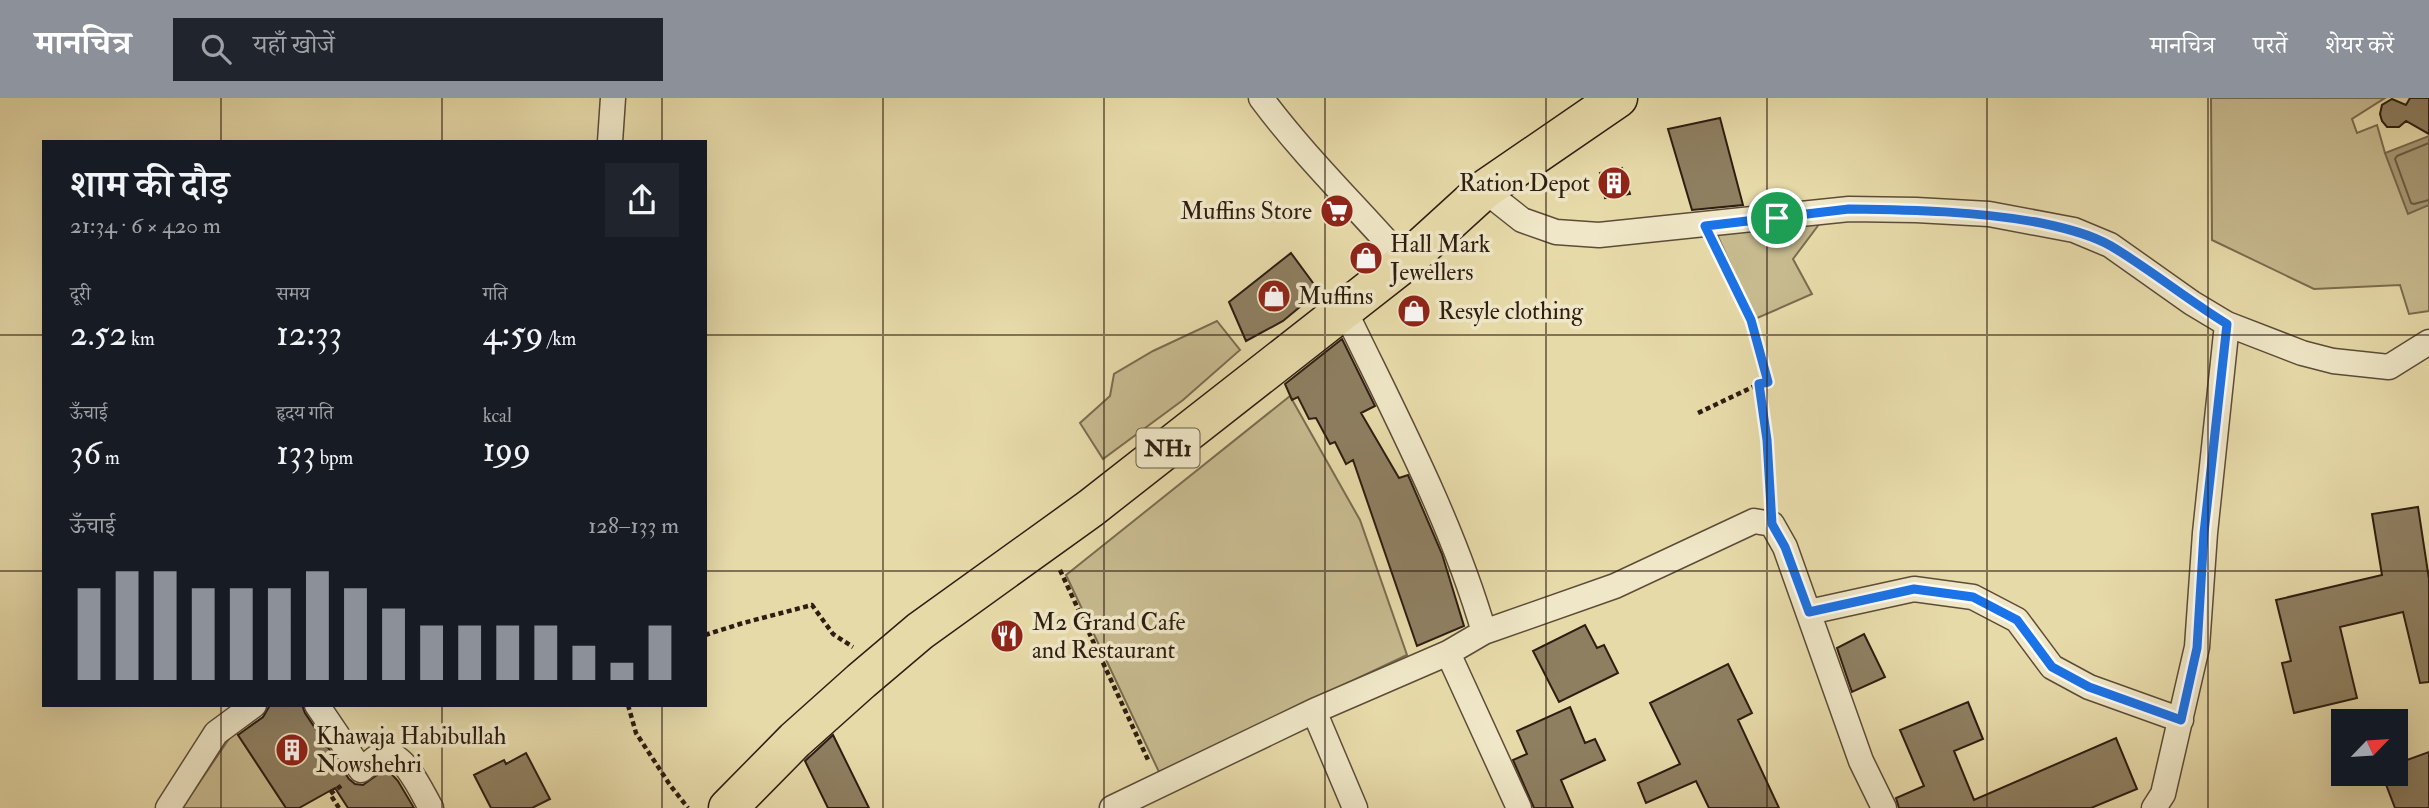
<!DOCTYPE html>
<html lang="hi">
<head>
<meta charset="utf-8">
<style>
  :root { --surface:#171b24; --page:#20242c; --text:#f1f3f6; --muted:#9ea1a6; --accent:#8c9099 }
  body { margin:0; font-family:"IM FELL Double Pica","Noto Serif Devanagari",serif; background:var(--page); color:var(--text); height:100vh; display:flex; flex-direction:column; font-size:26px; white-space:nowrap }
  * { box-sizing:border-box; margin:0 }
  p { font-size:23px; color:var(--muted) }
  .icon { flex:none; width:38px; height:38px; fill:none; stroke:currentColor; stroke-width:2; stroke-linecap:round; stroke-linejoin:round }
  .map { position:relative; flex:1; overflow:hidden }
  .side { position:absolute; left:42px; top:42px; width:665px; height:567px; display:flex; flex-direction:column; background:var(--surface); border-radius:0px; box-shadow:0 7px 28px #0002 }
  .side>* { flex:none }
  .needle { width:46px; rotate:65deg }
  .tools { position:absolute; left:2331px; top:611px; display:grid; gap:14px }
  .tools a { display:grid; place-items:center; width:77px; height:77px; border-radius:0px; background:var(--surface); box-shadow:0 7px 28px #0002; font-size:35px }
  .pin { position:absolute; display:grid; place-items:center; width:60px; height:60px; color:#fff; margin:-30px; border:4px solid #fff; border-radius:50%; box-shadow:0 2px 7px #0007 }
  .round { display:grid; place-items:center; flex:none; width:74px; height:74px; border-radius:0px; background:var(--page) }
  .head { display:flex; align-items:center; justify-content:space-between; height:119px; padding:0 28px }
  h1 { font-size:38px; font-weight:600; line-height:52px }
  .stats { display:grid; grid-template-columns:repeat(3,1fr); gap:10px; height:119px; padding:7px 28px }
  .stats div { display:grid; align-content:center }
  .stats b { font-size:35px; font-weight:600 }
  .stats small { font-size:19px; font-weight:400 }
  .stats p { font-size:19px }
  .chart { height:196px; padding:14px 28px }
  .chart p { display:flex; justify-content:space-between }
  .chart svg { width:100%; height:126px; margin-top:7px; stroke:var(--accent); stroke-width:6 }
  header { display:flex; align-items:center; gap:42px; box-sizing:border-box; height:98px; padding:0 35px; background:var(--accent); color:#fff }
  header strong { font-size:33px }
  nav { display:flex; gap:38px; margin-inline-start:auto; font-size:24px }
  .search { width:490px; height:63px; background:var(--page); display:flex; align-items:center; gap:18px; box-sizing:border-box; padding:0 24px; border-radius:0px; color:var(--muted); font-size:26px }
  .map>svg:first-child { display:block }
  .green { fill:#c7ba8f; stroke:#7a6c50; stroke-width:2 }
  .water { fill:#a89a76; stroke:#77684e; stroke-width:2 }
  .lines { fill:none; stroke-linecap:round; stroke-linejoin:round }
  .shore { stroke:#6a5c44; stroke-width:2 }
  .building { fill:#8e7f61; stroke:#2d1d12; stroke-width:2 }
  .minor-casing { stroke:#5c4c38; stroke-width:27 }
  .trunk-casing { stroke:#2d1d12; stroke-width:41 }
  .path { stroke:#2d1d12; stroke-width:4.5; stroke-dasharray:5 3.5; stroke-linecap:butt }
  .minor { stroke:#efe7c7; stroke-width:24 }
  .trunk { stroke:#e7daa9; stroke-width:38 }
  .route-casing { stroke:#fff; stroke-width:14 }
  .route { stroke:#1a73e8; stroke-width:9 }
  .grid { fill:none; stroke:#2d1d12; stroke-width:2; stroke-opacity:0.55 }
  .labels { text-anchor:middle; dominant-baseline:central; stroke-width:7; stroke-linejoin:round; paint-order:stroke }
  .shield { fill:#efe7c7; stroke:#675a48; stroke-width:2 }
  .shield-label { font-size:23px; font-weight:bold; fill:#2d1d12 }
  .poi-label { font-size:24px; fill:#2d1d12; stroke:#efe7c7; text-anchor:start }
</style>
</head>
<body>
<header>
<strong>मानचित्र</strong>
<div class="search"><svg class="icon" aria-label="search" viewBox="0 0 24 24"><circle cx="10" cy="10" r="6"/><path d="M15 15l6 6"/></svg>यहाँ खोजें</div>
<nav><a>मानचित्र</a><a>परतें</a><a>शेयर करें</a></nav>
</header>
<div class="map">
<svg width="2429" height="710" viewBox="0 0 2429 710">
  <rect width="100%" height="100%" fill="#e7daa9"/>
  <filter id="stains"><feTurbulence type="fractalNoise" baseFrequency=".00286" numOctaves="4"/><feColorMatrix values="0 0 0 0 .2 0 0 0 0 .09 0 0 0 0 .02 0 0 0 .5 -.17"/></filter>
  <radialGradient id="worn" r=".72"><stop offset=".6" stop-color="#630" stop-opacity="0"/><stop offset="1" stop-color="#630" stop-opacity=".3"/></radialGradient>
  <!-- green -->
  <path class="green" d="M 2211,0 L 2385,0 L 2352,21 L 2357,35 L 2377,27 L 2385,55 L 2429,107 L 2429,213 L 2409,216 L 2400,187 L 2314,191 L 2212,142 Z
    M 1823,121 L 1793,161 L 1812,196 L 1755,221 L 1715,132 Z
    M 1217,223 L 1240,252 L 1183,302 L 1103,361 L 1080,325 L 1110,298 L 1114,276 L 1153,253 Z
    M 1290,298 L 1360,422 L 1407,557 L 1159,674 L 1066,477 Z
    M 235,632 L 286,710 L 182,710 Z"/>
  <!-- water -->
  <path class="water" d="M 2429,38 L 2429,107 L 2408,116 L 2385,55 Z"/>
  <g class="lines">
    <!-- shore -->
    <path class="shore" d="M 2429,45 L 2397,58 L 2395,61 L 2411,105 L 2414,106 L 2429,102"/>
  </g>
  <!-- building -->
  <path class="building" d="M 2410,0 L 2429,0 L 2429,36 L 2406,23 L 2399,29 L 2387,29 L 2382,23 L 2380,16 L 2382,7 L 2392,1 L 2406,7 Z
    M 1720,20 L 1743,107 L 1692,112 L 1668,31 Z
    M 1622,70 L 1630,96 L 1605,100 L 1600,75 Z
    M 1291,155 L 1319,193 L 1283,223 L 1246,243 L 1229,204 Z
    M 1342,241 L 1375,308 L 1361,315 L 1399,380 L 1408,377 L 1442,456 L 1464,528 L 1417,548 L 1353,362 L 1346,366 L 1335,344 L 1330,346 L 1316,320 L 1309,321 L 1298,299 L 1292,302 L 1285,286 Z
    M 2418,409 L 2429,481 L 2429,584 L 2420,585 L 2403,514 L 2340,529 L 2357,600 L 2294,615 L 2282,565 L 2291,563 L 2276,502 L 2382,477 L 2372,416 Z
    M 1585,527 L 1597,550 L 1604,547 L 1618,575 L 1559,604 L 1533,553 Z
    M 1864,536 L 1885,579 L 1852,594 L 1837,550 Z
    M 1728,566 L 1752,615 L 1738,622 L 1779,710 L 1709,710 L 1696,683 L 1646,705 L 1638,685 L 1680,666 L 1650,605 Z
    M 1968,604 L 1983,641 L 1954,653 L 1974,702 L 2116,640 L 2137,691 L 2091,710 L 1899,710 L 1896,700 L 1924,688 L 1900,632 Z
    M 270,607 L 302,607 L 305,615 L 349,681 L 355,686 L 363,687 L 384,672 L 388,672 L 398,683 L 414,710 L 348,710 L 335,690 L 299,710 L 286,710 L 238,637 L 263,619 Z
    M 1570,609 L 1585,645 L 1595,641 L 1605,662 L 1561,682 L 1573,710 L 1534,710 L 1513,662 L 1527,656 L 1517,633 Z
    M 833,637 L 869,710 L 828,710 L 805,663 Z
    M 2429,654 L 2429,710 L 2395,710 L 2382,676 L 2396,676 L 2396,666 Z
    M 526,655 L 550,701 L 532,710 L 491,710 L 474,677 L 504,662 L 506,666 Z"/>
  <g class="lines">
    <defs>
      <path id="minor" d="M 1261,0 C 1304,58 1357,109 1405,164
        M 610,44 L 613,0
        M 1484,92 L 1522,122 L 1556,134 L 1599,137 L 1849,111 L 1916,112 L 1989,116 L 2074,132 L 2110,147 L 2192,205 L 2227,226 L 2302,255 L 2333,263 L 2389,269 L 2429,244
        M 1344,211 C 1395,317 1451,421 1484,534
        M 1809,514 L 1914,491 L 1973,499 L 2017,522 L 2052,569 L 2089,589 L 2181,622
        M 1448,555 L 1519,710
        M 317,607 L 361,672 C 367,668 373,661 379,658 C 402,647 422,695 431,710
        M 1314,613 L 1355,710
        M 168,710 L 216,635 L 254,607
        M 1112,710 L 1314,613 L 1448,555 L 1484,534 L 1615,488 L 1754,423 L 1772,426 L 1785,449 L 1861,663 L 1884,710
        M 2154,710 L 2163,696 L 2197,549 L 2205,435 L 2227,226"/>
      <path id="trunk" d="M 728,710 L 795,642 L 861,583 L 920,533 L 1091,410 L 1405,164 L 1484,92 L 1618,0"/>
    </defs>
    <!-- minor casing -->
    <use href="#minor" class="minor-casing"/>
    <!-- trunk casing -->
    <use href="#trunk" class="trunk-casing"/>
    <!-- path -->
    <path class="path" d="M 1715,151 L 1751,222 L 1768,284 L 1759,286 L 1767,342 L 1771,400
      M 1698,315 L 1759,286
      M 1060,472 L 1149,664
      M 705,537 L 743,525 L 812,507 L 833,536 L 853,549
      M 628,607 L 636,635 L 670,687 L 688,710
      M 339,710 L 330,696 L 342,687"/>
    <!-- minor -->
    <use href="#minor" class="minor"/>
    <!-- trunk -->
    <use href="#trunk" class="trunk"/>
  </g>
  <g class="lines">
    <defs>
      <path id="route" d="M 1849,111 C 1913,112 1977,113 2041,125 C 2065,130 2090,136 2111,148 C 2151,172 2188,202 2227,226 L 2204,435 L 2197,550 L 2181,622 L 2089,589 L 2052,569 L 2017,522 L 1973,499 L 1914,491 L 1809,514 L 1785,449 L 1772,426 L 1767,342 L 1759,286 L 1768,284 L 1751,222 L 1705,128 Z"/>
    </defs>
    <!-- route casing -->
    <use href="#route" class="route-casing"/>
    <!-- route -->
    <use href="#route" class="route"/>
  </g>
  <!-- grid -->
  <path class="grid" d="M 221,0 L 221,44M 442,0 L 442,44M 662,0 L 662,44M 883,0 L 883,710M 1104,0 L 1104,710M 1325,0 L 1325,710M 1546,0 L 1546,710M 1767,0 L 1767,710M 1987,0 L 1987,710M 2208,0 L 2208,710M 0,237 L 44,237M 705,237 L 2429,237M 0,473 L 44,473M 705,473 L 2429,473M 221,607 L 221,710M 442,607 L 442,710M 662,607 L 662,710"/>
  <!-- icons -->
  <defs>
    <symbol id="building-disc" viewBox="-11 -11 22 22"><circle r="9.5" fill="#8f2418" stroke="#efe7c7"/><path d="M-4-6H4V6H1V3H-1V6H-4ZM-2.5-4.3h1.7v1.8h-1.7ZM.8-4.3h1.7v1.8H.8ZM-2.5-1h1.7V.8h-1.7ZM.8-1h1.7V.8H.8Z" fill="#fff"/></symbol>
    <symbol id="supermarket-disc" viewBox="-11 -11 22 22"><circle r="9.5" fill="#8f2418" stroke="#efe7c7"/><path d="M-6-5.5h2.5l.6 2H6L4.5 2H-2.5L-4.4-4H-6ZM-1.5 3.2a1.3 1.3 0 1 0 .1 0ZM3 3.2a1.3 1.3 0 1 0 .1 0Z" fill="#fff"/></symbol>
    <symbol id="shop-disc" viewBox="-11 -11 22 22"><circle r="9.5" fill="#8f2418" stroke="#efe7c7"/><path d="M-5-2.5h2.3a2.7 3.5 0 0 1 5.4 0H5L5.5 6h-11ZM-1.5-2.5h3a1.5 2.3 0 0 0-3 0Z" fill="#fff"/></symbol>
    <symbol id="restaurant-disc" viewBox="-11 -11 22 22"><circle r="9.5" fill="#8f2418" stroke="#efe7c7"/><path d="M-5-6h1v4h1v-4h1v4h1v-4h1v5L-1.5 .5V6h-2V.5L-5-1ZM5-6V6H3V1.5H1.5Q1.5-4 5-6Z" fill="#fff"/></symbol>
  </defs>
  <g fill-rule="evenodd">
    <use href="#building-disc" x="1595" y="66" width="38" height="38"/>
    <use href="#supermarket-disc" x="1318" y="94" width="38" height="38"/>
    <use href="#shop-disc" x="1347" y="141" width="38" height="38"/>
    <use href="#shop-disc" x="1255" y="179" width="38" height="38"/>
    <use href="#shop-disc" x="1395" y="194" width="38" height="38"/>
    <use href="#restaurant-disc" x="988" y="519" width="38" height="38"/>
    <use href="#building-disc" x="273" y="633" width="38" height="38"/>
  </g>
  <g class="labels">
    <!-- shield labels -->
    <rect class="shield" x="1136.5" y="330.5" width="63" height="39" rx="5"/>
    <g class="shield-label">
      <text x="1168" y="350">NH1</text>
    </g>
    <!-- poi labels -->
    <g class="poi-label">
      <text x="1590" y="85" text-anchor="end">Ration Depot</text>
      <text x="1312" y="113" text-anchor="end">Muffins Store</text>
      <text x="1390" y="146">Hall Mark<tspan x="1390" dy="28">Jewellers</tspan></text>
      <text x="1298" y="198">Muffins</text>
      <text x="1438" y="213">Resyle clothing</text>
      <text x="1032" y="524">M2 Grand Cafe<tspan x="1032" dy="28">and Restaurant</tspan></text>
      <text x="316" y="638">Khawaja Habibullah<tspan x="316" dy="28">Nowshehri</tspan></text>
    </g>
  </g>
  <rect width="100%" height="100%" filter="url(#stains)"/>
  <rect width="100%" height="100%" fill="url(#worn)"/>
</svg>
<div class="tools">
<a><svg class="needle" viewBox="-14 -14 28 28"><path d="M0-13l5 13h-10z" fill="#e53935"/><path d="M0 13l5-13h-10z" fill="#9ea1a6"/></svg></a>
</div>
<div class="pin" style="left:1777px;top:120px;background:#1e9e55"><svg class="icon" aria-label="arrive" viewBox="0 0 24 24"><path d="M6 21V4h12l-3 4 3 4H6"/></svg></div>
<section class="side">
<div class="head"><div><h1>शाम की दौड़</h1><p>21:34 · 6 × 420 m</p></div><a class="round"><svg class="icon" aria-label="share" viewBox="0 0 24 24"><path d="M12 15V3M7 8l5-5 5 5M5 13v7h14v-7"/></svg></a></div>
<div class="stats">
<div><p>दूरी</p><b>2.52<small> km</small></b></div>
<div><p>समय</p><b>12:33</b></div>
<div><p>गति</p><b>4:59<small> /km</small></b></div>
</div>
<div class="stats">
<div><p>ऊँचाई</p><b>36<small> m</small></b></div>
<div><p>हृदय गति</p><b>133<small> bpm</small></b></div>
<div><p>kcal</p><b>199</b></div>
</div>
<div class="chart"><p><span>ऊँचाई</span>128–133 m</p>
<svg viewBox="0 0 160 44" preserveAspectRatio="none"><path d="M5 44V12M15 44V6M25 44V6M35 44V12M45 44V12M55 44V12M65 44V6M75 44V12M85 44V19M95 44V25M105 44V25M115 44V25M125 44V25M135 44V32M145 44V38M155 44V25"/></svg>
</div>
</section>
</div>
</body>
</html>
